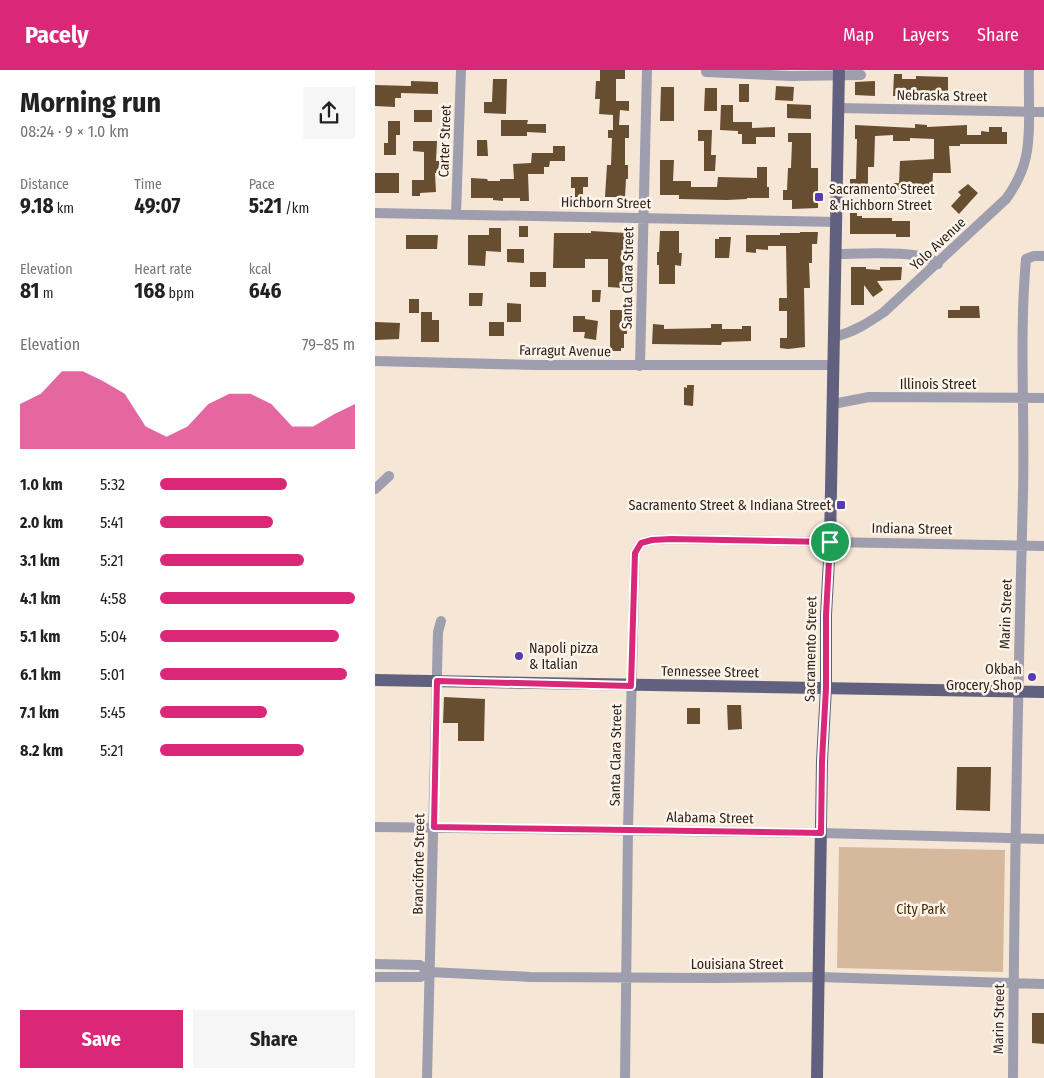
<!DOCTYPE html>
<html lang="en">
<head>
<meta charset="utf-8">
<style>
  :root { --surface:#fff; --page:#f6f6f6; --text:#222; --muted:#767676; --accent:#db2777 }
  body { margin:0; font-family:"Fira Sans Condensed",sans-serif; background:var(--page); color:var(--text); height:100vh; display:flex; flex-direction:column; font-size:19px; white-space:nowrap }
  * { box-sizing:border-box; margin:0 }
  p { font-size:16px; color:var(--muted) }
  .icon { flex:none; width:28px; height:28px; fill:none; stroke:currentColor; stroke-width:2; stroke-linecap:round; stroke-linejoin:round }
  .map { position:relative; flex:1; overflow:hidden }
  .side { display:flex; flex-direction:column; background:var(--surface); width:375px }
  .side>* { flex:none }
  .pin { position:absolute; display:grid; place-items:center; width:42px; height:42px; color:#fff; margin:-21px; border:2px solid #fff; border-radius:50%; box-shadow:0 1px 5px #0007 }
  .round { display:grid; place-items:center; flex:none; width:52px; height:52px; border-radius:0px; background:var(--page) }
  .headline { display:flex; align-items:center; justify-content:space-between; height:85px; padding:0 20px }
  h1 { font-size:28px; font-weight:700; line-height:38px }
  .figures { display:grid; grid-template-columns:repeat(3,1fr); gap:8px; height:85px; padding:5px 20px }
  .figures div { display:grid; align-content:center }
  .figures b { font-size:21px; font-weight:700 }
  .figures small { font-size:14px; font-weight:400 }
  .figures p { font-size:14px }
  .chart { height:140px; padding:10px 20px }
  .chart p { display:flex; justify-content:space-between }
  .chart svg { width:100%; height:90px; margin-top:5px; fill:var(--accent); opacity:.7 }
  .action { display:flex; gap:10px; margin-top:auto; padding:10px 20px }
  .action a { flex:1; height:58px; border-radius:0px; background:var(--accent); color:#fff; font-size:20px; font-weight:700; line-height:58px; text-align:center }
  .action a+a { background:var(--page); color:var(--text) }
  ul { padding:0 20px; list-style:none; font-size:16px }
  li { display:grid; grid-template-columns:80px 60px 1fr; align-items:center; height:38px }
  li i { height:12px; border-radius:6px; background:var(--accent) }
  header { display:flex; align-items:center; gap:30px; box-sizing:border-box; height:70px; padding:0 25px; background:var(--accent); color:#fff }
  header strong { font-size:24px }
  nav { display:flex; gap:28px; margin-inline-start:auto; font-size:18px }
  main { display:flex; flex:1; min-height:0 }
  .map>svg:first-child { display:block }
  .green { fill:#d6b99c }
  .building { fill:#684e31 }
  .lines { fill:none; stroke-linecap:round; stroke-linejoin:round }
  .minor { stroke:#9e9eaf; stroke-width:10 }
  .major { stroke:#61607e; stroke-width:12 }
  .route-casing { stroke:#fff; stroke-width:10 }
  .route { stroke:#db2777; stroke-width:6 }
  .poi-dot { fill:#553cb4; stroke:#fef4ea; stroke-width:2 }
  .labels { text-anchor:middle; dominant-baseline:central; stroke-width:5; stroke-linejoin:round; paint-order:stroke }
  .street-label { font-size:14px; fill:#2a241e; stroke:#fef4ea }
  .poi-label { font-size:14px; fill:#2a241e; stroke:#fef4ea; text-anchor:start }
  .park-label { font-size:14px; fill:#492b02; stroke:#fef4ea }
</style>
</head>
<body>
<header>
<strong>Pacely</strong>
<nav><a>Map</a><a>Layers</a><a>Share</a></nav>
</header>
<main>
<section class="side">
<div class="headline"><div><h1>Morning run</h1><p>08:24 · 9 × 1.0 km</p></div><a class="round"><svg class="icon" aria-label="share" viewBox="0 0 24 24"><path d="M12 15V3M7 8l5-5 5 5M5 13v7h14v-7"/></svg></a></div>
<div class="figures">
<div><p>Distance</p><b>9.18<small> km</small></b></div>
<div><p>Time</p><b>49:07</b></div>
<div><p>Pace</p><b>5:21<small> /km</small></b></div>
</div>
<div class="figures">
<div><p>Elevation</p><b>81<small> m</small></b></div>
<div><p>Heart rate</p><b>168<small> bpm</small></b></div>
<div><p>kcal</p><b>646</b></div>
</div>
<div class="chart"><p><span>Elevation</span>79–85 m</p>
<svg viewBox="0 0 160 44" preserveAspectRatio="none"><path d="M0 44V22L10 17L20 6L30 6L40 11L50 17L60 33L70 38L80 33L90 22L100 17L110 17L120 22L130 33L140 33L150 27L160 22V44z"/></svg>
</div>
<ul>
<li><b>1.0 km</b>5:32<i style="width:65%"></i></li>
<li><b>2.0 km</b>5:41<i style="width:58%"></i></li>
<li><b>3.1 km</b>5:21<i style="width:74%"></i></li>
<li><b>4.1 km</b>4:58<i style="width:100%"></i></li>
<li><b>5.1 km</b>5:04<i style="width:92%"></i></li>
<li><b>6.1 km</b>5:01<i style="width:96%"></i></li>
<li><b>7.1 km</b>5:45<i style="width:55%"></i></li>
<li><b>8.2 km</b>5:21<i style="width:74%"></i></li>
</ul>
<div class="action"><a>Save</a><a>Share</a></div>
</section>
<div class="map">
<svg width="669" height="1008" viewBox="0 0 669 1008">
  <rect width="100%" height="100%" fill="#f6e6d5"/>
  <!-- green -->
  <path class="green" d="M 464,777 L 630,780 L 628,902 L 462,898 Z"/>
  <!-- building -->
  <path class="building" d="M 225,0 L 250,0 L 250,9 L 241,9 L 241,31 L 254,31 L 254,41 L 245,40 L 244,55 L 254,55 L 254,68 L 250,68 L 250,95 L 253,95 L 253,109 L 251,109 L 250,127 L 230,127 L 232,95 L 236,95 L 237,68 L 233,68 L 233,60 L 238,60 L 238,45 L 224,44 L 225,29 L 220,29 L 221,11 L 225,11 Z
    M 519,4 L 527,4 L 527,9 L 541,9 L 541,6 L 573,7 L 573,26 L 561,24 L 518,26 Z
    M 118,9 L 132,9 L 131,44 L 109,43 L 109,32 L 117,32 Z
    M 36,11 L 63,12 L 63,24 L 26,23 L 26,28 L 20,28 L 20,37 L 0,36 L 0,15 L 36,16 Z
    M 500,11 L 500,26 L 480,25 L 480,12 Z
    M 364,14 L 374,14 L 374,32 L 364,32 Z
    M 401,16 L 419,17 L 418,31 L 400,30 Z
    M 286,17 L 299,17 L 299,51 L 285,51 Z
    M 330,18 L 342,18 L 342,41 L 329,41 Z
    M 412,34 L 436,35 L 436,49 L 412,48 Z
    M 346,35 L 358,35 L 358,52 L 377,52 L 377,58 L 400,57 L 400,67 L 381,67 L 381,74 L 367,74 L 367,64 L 363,64 L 363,61 L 345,60 Z
    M 39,40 L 57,40 L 57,52 L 39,52 Z
    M 126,50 L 153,50 L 152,54 L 171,54 L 171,63 L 152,62 L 152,66 L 126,66 Z
    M 13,51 L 25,51 L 25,65 L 21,65 L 21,85 L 9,85 L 9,73 L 13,73 Z
    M 540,54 L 552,55 L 552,57 L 592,55 L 592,65 L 606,65 L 606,61 L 614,62 L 614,57 L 627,57 L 627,62 L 632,62 L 632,74 L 585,74 L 585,76 L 574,76 L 576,103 L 558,103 L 557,120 L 519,120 L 519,113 L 524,113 L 525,91 L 559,89 L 559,69 L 535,68 L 535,71 L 518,71 L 518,65 L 500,66 L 499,97 L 493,97 L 493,119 L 475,119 L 475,109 L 481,109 L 482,69 L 480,69 L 480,55 L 540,58 Z
    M 323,60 L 337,60 L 336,85 L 341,85 L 340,101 L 329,101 L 329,71 L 323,71 Z
    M 413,63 L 436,63 L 436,98 L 443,98 L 443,138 L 417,139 L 417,130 L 408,130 L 408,120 L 412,120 L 413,98 L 416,98 L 417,72 L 413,72 Z
    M 102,70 L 112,70 L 113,86 L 102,86 Z
    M 38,71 L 62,71 L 61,91 L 65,91 L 65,103 L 60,103 L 61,122 L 45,123 L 45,126 L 37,126 L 37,110 L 49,110 L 49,82 L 38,81 Z
    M 178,76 L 190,76 L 190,91 L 175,91 L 174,97 L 169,97 L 169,104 L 153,104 L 154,131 L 145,131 L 145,128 L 128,128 L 128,131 L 118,130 L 118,128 L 96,128 L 96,108 L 112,109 L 113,111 L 125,111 L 125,109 L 139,109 L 138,94 L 156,93 L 157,83 L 178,83 Z
    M 285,90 L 299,90 L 298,111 L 316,111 L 316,117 L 342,117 L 343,107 L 382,108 L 382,97 L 392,97 L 392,117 L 394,117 L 394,128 L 372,128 L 372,129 L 352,130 L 304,129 L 304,125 L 285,125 Z
    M 0,103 L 24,103 L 24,123 L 0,123 Z
    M 196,107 L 213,107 L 213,117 L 208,117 L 208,128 L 200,128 L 200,118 L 196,118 Z
    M 593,114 L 603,123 L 584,144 L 576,136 L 586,125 L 583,122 Z
    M 475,143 L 482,143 L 482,146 L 487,146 L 487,148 L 517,148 L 517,151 L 535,151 L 535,167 L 521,167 L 521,164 L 475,164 Z
    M 144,156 L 153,156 L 153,167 L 144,167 Z
    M 114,158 L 126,158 L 126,182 L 111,181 L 110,196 L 93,195 L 93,165 L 114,165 Z
    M 216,161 L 252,163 L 248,218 L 233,217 L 233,189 L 210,189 L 210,198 L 178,198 L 179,163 L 216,163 Z
    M 285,161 L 304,161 L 304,183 L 307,183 L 306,196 L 300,195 L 300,214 L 284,214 L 284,195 L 282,195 L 282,182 L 284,182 Z
    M 425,162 L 443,162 L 442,174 L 437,174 L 437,193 L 434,193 L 435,218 L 429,218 L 430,277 L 413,279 L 405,278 L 405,268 L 412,268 L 412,241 L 404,241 L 404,228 L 412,228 L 411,176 L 393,176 L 393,180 L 381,179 L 381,183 L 371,182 L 371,165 L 405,165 L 405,163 L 425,163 Z
    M 31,165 L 63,165 L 62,179 L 31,179 Z
    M 344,167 L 356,167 L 354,188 L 340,188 L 340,169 L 344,169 Z
    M 132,179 L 149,179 L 149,193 L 132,192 Z
    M 476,197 L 491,197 L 491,199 L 505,200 L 505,197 L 527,197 L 526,210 L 502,211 L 508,220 L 498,227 L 489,215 L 489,235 L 476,235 Z
    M 155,202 L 171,202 L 171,217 L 155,217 Z
    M 217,220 L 226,220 L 225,232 L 217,232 Z
    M 94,223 L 108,223 L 107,236 L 94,236 Z
    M 34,229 L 44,229 L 44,243 L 34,243 Z
    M 132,233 L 146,234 L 146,252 L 132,252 Z
    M 585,236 L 604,236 L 605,248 L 573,248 L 573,240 L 585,240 Z
    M 235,240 L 251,240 L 252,264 L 249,264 L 249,278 L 246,278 L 246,281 L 235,281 Z
    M 46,242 L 57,242 L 57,250 L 64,250 L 64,272 L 46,272 Z
    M 198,246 L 210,246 L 210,249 L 223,251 L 221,270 L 209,268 L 210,262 L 198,262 Z
    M 0,252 L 25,253 L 24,269 L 0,270 Z
    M 114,252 L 129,252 L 129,266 L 114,266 Z
    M 278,254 L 289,255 L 289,259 L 336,258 L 336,254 L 347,254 L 347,259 L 367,259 L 367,256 L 376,256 L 376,271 L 347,272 L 346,275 L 277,274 Z
    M 312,315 L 319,315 L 318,336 L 309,335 L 309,317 L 312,318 Z
    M 69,627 L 110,629 L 109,671 L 83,671 L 83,653 L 68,653 Z
    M 352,635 L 366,635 L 367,659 L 353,660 Z
    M 312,638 L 325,638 L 325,654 L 312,654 Z
    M 582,697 L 616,697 L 615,741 L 581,740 Z
    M 657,943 L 669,943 L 669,974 L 657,973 Z"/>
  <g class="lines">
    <!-- minor -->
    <path class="minor" d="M 331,2 L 416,6 L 486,5
      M 463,38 L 669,42
      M 0,143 L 462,152
      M 81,144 L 86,0
      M 461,184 C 482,184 550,179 563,194
      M 459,267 C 479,262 493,253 509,242 L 631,129 C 639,118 645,107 649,94 C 657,70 653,26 654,0
      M 0,291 L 160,295 L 459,295
      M 265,296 L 272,0
      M 458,334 L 494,327 L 669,328
      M 0,419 L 14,406
      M 0,757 L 446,763 L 669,769
      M 0,894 L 45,895 L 55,902
      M 0,907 L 45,907 L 55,902 L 156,907 L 336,908 L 444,907 L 669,914
      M 52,1008 L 63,562 L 66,551
      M 250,1008 L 253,760 L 260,483 L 266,473 L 277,470 L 296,469 L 669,476
      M 638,1008 C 639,813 643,618 648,423 C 650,345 644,267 651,189 L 659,186 L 669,186"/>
    <!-- major -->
    <path class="major" d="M 0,610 L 669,622
      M 442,1008 L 447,691 L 451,618 L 451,545 L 455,472 L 464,0"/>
  </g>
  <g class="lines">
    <defs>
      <path id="route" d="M 296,469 L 455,472 L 451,545 L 451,618 L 447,691 L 446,763 L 59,757 L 62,611 L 256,616 L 260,483 L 266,473 L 277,470 Z"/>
    </defs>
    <!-- route casing -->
    <use href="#route" class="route-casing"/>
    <!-- route -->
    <use href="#route" class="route"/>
  </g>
  <!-- markers -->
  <g class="poi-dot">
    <rect x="439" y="122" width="10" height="10" rx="2.5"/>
    <rect x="461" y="430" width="10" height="10" rx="2.5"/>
    <circle cx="144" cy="586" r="5"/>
    <circle cx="657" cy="607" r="5"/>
  </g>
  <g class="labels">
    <!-- street labels -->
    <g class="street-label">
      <text transform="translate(567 26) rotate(1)">Nebraska Street</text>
      <text transform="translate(70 71) rotate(-88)">Carter Street</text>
      <text transform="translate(231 133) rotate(1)">Hichborn Street</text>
      <text transform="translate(563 174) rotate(-43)">Yolo Avenue</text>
      <text transform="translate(253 208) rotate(-89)">Santa Clara Street</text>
      <text transform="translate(190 281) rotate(1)">Farragut Avenue</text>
      <text x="563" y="314">Illinois Street</text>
      <text transform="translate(537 459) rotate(1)">Indiana Street</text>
      <text transform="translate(631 544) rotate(-88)">Marin Street</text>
      <text transform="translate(436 579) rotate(-89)">Sacramento Street</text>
      <text transform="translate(335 602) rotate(1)">Tennessee Street</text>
      <text transform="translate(241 685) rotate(-89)">Santa Clara Street</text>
      <text transform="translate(335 748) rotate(1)">Alabama Street</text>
      <text transform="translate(44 794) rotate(-89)">Branciforte Street</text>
      <text x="362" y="894">Louisiana Street</text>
      <text transform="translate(624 949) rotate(-89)">Marin Street</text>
    </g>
    <!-- poi labels -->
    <g class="poi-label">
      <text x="454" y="119">Sacramento Street<tspan x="454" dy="16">&amp; Hichborn Street</tspan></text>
      <text x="456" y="435" text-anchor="end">Sacramento Street &amp; Indiana Street</text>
      <text x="154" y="578">Napoli pizza<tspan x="154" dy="16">&amp; Italian</tspan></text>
      <text x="647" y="599" text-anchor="end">Okbah<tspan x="647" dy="16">Grocery Shop</tspan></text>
    </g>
    <!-- park labels -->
    <g class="park-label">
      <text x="546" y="839">City Park</text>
    </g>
  </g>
</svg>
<div class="pin" style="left:455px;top:472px;background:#1e9e55"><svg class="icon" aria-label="arrive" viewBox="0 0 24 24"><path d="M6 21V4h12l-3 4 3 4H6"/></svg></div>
</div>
</main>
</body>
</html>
